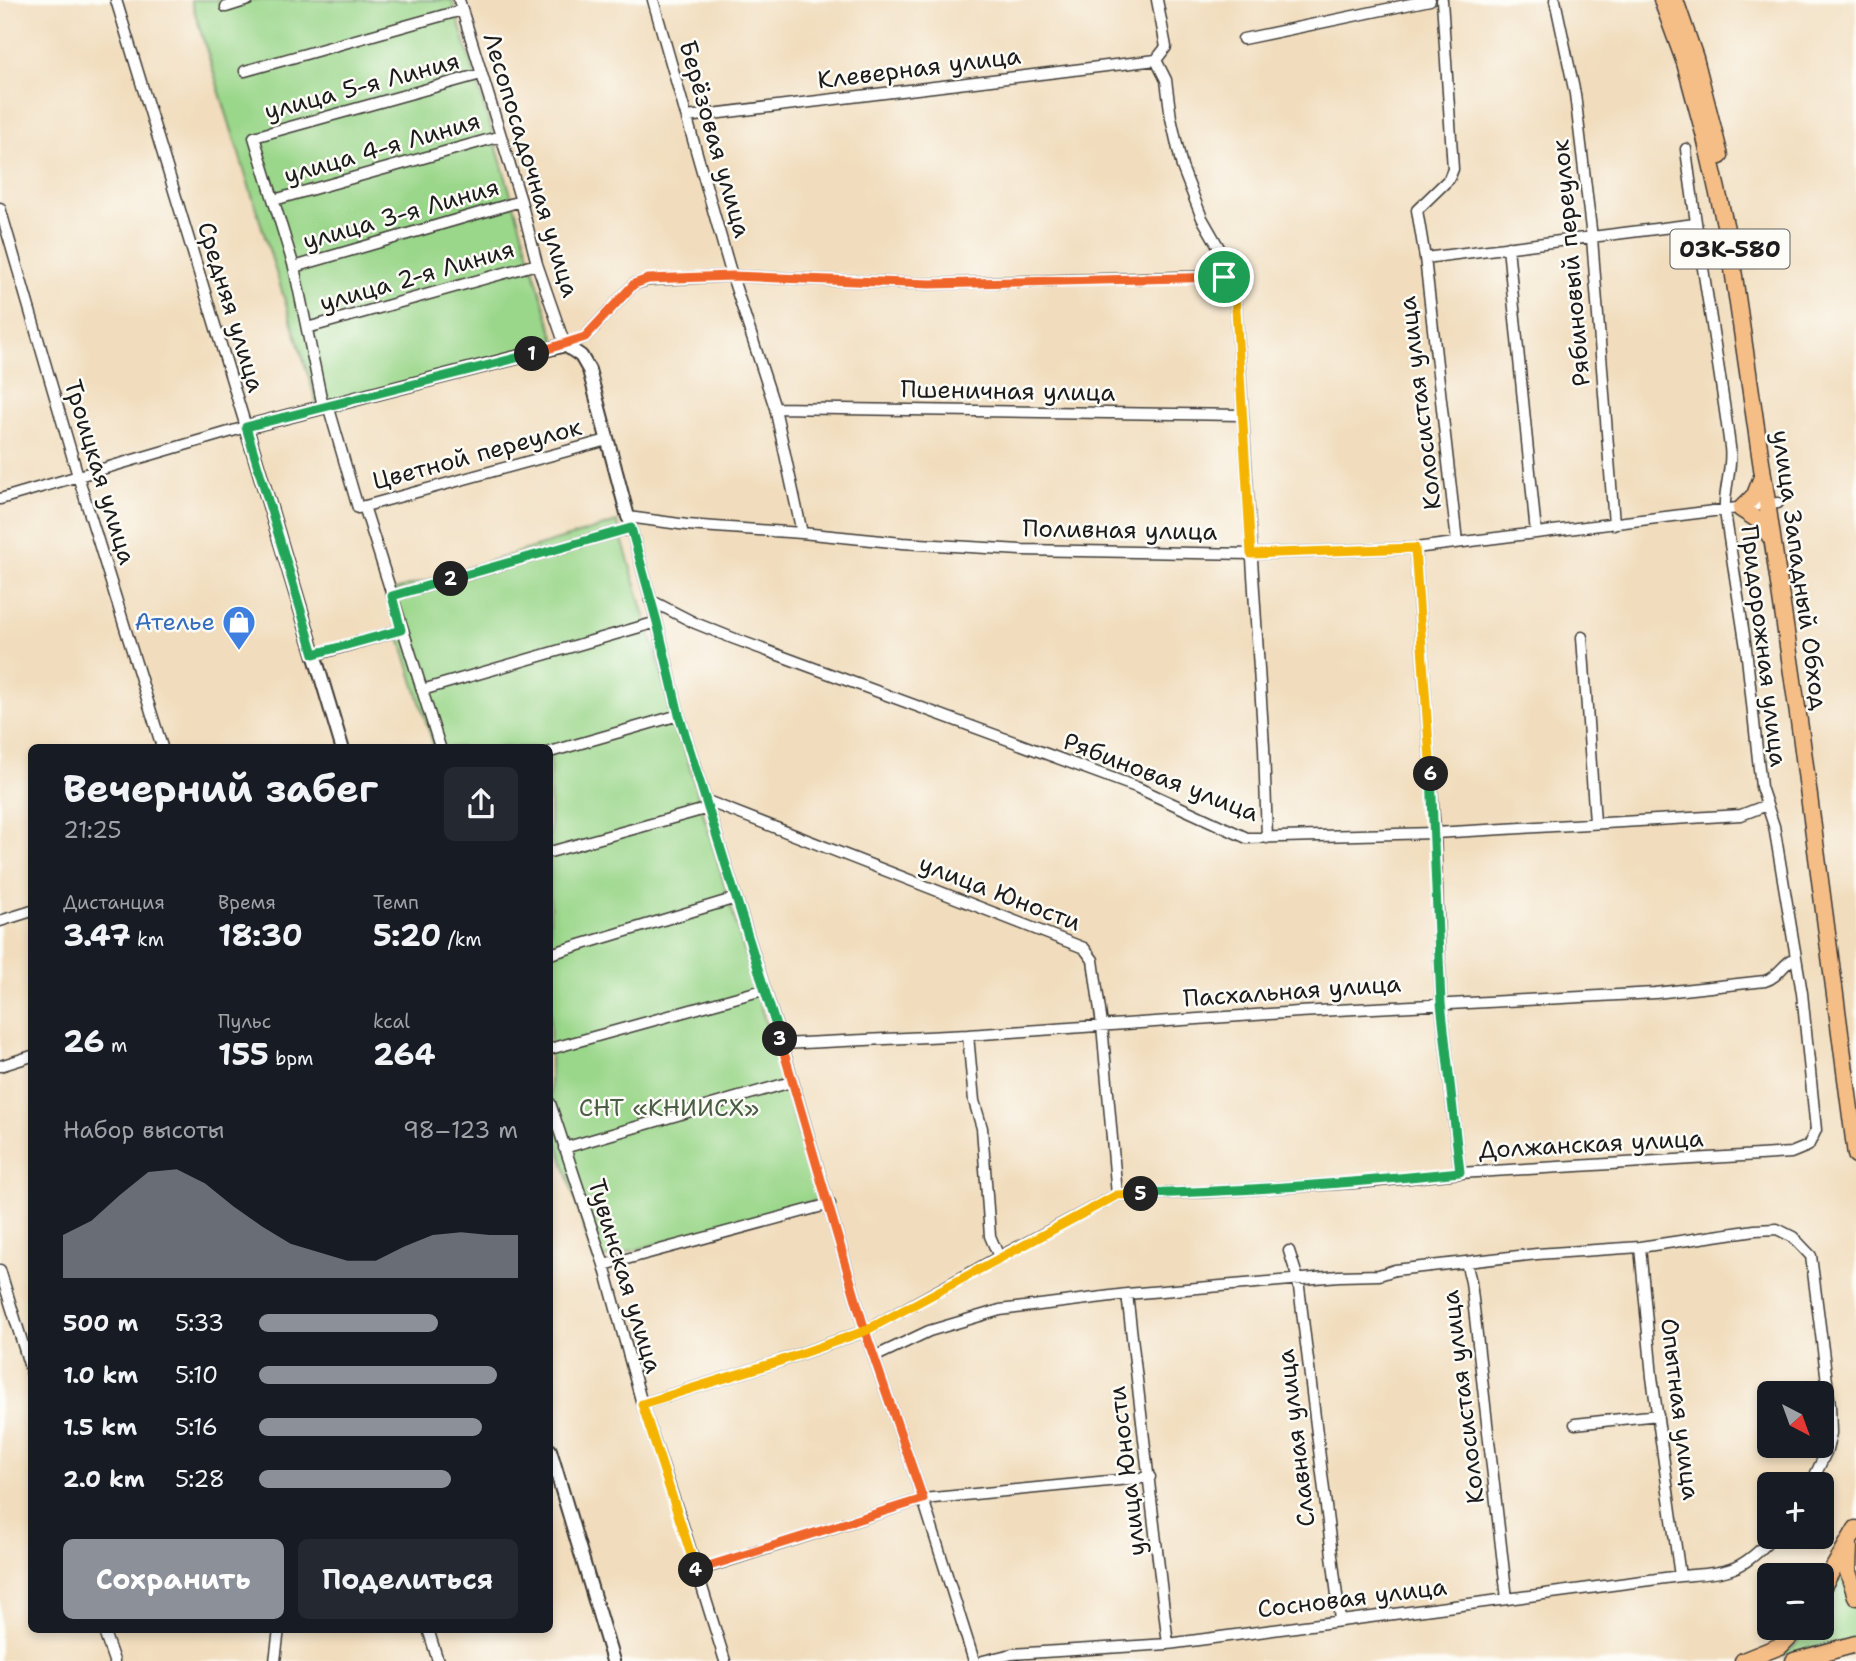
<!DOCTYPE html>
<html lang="ru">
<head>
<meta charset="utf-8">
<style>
  :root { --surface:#171b24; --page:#242831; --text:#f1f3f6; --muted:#9ea1a6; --accent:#8c9099 }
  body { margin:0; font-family:"Shantell Sans",sans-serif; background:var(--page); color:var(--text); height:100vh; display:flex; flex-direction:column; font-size:26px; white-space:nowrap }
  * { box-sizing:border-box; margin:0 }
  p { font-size:23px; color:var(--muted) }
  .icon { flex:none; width:38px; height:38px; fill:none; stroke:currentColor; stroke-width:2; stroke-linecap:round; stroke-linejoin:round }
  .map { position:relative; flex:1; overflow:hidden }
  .drawer { position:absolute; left:28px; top:744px; width:525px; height:889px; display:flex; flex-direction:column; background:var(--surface); border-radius:10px; box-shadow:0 4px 10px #0003 }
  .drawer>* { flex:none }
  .needle { width:46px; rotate:139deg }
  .fabs { position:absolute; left:1757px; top:1381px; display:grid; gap:14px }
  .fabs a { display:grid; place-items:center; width:77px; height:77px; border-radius:10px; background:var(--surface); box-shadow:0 4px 10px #0003; font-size:35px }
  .pin { position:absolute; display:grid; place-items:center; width:60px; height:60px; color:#fff; margin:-30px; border:4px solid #fff; border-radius:50%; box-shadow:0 2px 7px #0007 }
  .km { position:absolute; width:35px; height:35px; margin:-18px; border-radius:50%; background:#222; color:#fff; font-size:19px; line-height:35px; text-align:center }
  .round { display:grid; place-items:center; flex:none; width:74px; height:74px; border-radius:10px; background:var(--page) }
  .summary { display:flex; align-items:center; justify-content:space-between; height:119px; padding:0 35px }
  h1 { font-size:38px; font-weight:700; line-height:52px }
  .figures { display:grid; grid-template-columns:repeat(3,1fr); gap:10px; height:119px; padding:7px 35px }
  .figures div { display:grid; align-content:center }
  .figures b { font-size:30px; font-weight:700 }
  .figures small { font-size:19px; font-weight:400 }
  .figures p { font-size:19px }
  .chart { height:196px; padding:14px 35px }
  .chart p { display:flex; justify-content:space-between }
  .chart svg { width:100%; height:126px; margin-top:7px; fill:var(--accent); opacity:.7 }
  .cta { display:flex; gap:14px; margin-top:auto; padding:14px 35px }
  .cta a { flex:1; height:80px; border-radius:10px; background:var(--accent); color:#fff; font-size:28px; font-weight:700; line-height:80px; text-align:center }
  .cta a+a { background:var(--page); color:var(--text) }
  ul { padding:0 35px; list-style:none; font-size:23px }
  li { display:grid; grid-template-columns:112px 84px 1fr; align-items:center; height:52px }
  li i { height:18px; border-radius:9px; background:var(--accent) }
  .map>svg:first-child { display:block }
  .green { fill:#9bd78b; stroke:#5c7a54; stroke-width:2 }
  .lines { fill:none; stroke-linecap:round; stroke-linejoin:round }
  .minor-casing { stroke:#3c3934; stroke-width:13 }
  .tertiary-casing { stroke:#3c3934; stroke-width:16 }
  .trunk-casing { stroke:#3c3934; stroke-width:19 }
  .minor { stroke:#fff; stroke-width:10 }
  .tertiary { stroke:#fff; stroke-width:12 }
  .trunk { stroke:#f6be87; stroke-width:16 }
  .split-1-casing { stroke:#fff; stroke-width:14 }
  .split-2-casing { stroke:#fff; stroke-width:14 }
  .split-3-casing { stroke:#fff; stroke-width:14 }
  .split-4-casing { stroke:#fff; stroke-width:14 }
  .split-5-casing { stroke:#fff; stroke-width:14 }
  .split-6-casing { stroke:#fff; stroke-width:14 }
  .split-7-casing { stroke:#fff; stroke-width:14 }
  .split-1 { stroke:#f0652b; stroke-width:9 }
  .split-2 { stroke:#22a559; stroke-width:9 }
  .split-3 { stroke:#22a559; stroke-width:9 }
  .split-4 { stroke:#f0652b; stroke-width:9 }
  .split-5 { stroke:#f5b400; stroke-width:9 }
  .split-6 { stroke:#22a559; stroke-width:9 }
  .split-7 { stroke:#f5b400; stroke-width:9 }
  .labels { text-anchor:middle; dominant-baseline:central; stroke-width:5; stroke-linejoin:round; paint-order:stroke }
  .shield { fill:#fdfcf7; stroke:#605f5e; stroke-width:2 }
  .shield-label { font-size:23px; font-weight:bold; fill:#1c1c1c }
  .street-label { font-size:24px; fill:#1c1c1c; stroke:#fdfcf7 }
  .shop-label { font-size:24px; fill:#366cbe; stroke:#fdfcf7; text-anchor:end }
  .park-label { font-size:24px; fill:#485d43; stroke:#fdfcf7 }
</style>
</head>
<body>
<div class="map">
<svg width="1856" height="1661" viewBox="0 0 1856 1661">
  <rect width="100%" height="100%" fill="#fdfcf7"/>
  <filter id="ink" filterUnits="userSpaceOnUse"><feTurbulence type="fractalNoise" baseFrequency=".0143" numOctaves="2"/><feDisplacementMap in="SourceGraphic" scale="14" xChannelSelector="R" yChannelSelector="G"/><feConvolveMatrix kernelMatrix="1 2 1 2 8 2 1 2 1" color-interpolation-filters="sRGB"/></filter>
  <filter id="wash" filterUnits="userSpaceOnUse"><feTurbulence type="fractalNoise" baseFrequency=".00686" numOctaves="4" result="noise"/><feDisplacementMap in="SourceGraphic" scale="28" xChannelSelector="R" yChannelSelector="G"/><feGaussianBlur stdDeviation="1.57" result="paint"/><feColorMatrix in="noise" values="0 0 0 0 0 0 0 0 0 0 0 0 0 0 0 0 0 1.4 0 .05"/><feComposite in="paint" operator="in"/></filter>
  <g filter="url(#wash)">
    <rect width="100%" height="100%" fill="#f1ddbd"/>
    <!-- green -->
    <path class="green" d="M 191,0 L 452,0 L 558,350 L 320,413 Z
      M 617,522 L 818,1200 L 594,1261 L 550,1118 L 550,747 L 434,747 L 386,593 Z
      M 1841,1564 L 1845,1589 L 1856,1607 L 1856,1640 L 1780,1656 L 1793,1647 L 1809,1628 L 1822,1628 L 1822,1603 Z"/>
  </g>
  <g filter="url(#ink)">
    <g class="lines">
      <defs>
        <path id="minor" d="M 459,0 L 521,201 L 537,264 L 565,345 L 585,337 L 634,284 L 648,280 L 732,276 L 930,284 L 1220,276 L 1231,281 L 1235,293 L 1264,747 L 1267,838
          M 653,0 L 732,276 L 775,408 L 802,533
          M 1442,0 L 1453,169 L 1449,179 L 1417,210 L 1425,258 L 1457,542
          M 1555,0 L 1575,94 L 1592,238 L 1614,524
          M 226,7 L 248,0
          M 1243,39 L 1430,0
          M 1156,60 L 1166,80 L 1171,118 L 1182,167 L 1202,218 L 1226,260 L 1224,277
          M 1156,60 L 1166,47 L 1157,0
          M 245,71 L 462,10
          M 687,117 L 1156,60
          M 274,200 L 501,136
          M 0,208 L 78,476 L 162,747
          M 1508,247 L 1536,533
          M 1425,258 L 1695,224
          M 294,267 L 521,201
          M 307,328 L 537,264
          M 328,405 L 358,508 L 607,440
          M 323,407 L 294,267 L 254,137 L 481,74
          M 775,408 L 1241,415
          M 0,499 L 246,427 L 116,0
          M 364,506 L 440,747
          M 1415,548 L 1435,833 L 1441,1003 L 1460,1173
          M 392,596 L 631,528
          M 650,600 L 695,623 L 735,639 L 1136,787 L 1247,838 L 1435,833 L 1741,815 L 1767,805
          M 1582,637 L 1595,822
          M 315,655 L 401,630
          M 422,690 L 657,622
          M 550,752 L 679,715
          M 707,801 L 1084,948 L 1093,960 L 1102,1025 L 1117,1195
          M 550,852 L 709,808
          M 0,921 L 32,911
          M 550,954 L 736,898
          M 968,1035 L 974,1101 L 982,1128 L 990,1236 L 999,1257
          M 782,1044 L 968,1035 L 1299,1012 L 1655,993 L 1765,981 C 1779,977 1783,963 1795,958
          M 550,1049 L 763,990
          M 0,1066 L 32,1056
          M 550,1103 L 604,1265 L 642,1404 L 683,1526 L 725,1661
          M 564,1148 L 791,1082
          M 1640,1247 L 1652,1377 L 1680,1576
          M 1289,1251 L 1298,1279 L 1340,1620
          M 1466,1262 L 1537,1254 L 1640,1247 L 1755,1230 L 1777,1229 L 1793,1237 L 1811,1256 L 1830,1405 L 1831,1433 L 1827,1450 L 1811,1484
          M 604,1265 L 830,1204
          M 0,1270 L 32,1374
          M 1127,1294 L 1168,1644
          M 874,1357 L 929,1331 L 1000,1310 L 1127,1294 L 1339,1276 L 1379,1275 L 1395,1270 L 1466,1262 L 1471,1282 L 1507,1599
          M 642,1404 L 780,1361 L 865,1331 L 999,1257 L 1117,1195 L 1207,1192 L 1368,1182 L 1460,1173 L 1791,1153 L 1808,1146 L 1816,1130 L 1802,993 L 1774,826 L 1761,787 L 1746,648 L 1725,512 C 1723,490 1733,469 1730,447 C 1717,347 1698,249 1686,149
          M 1575,1424 L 1658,1415
          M 696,1571 L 923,1499 L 1150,1477
          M 103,1629 L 114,1661
          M 428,1629 L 438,1661
          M 275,1661 L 279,1629
          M 974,1661 L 923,1499 L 865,1331 L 782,1044 L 679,715 L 657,622 L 628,517 L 687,525 L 802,533 L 902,543 L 1021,550 L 1251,554 L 1415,548 L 1778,503
          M 983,1661 L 1012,1654 L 1168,1644 L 1680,1576 C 1728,1572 1739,1574 1774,1536"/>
        <path id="tertiary" d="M 342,747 L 246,427 L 565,345 L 581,356 L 589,370 L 628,517
          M 550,1450 L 613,1661"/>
        <path id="trunk" d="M 1662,0 L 1685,63 L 1705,137 L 1729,242 L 1801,735 L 1856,1155
          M 1675,0 L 1695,58 L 1720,156
          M 1762,477 L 1755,495 L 1741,509 L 1761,522 L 1771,538
          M 1849,1545 L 1848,1572 L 1856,1596
          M 1822,1588 L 1856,1529
          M 1743,1661 L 1780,1646 L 1798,1628
          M 1794,1661 L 1856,1644"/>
      </defs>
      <!-- minor casing -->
      <use href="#minor" class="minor-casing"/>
      <!-- tertiary casing -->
      <use href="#tertiary" class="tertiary-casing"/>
      <!-- trunk casing -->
      <use href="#trunk" class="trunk-casing"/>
      <!-- minor -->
      <use href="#minor" class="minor"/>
      <!-- tertiary -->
      <use href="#tertiary" class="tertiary"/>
      <!-- trunk -->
      <use href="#trunk" class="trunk"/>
    </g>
  </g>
  <g class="lines" filter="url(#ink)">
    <defs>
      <path id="split-1" d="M 532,354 L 585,337 L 634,284 L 648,279 L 732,276 L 930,284 L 1224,277"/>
      <path id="split-2" d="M 451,579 L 392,596 L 401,630 L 314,654 L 246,427 L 532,354"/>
      <path id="split-3" d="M 451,579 L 631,528 L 657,622 L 679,715 L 780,1039"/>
      <path id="split-4" d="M 696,1570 L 923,1499 L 865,1331 L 780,1039"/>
      <path id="split-5" d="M 696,1570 L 642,1404 L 780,1361 L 865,1331 L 1117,1195 L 1141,1194"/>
      <path id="split-6" d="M 1141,1194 C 1247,1191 1354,1183 1460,1172 L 1441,1003 L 1431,774"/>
      <path id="split-7" d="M 1224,277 L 1231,281 L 1235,293 L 1251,554 L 1415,548 L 1431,774"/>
    </defs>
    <!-- split-1 casing -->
    <use href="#split-1" class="split-1-casing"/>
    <!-- split-2 casing -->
    <use href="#split-2" class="split-2-casing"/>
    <!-- split-3 casing -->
    <use href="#split-3" class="split-3-casing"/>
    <!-- split-4 casing -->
    <use href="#split-4" class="split-4-casing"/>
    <!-- split-5 casing -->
    <use href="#split-5" class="split-5-casing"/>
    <!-- split-6 casing -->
    <use href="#split-6" class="split-6-casing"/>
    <!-- split-7 casing -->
    <use href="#split-7" class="split-7-casing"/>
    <!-- split-1 -->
    <use href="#split-1" class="split-1"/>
    <!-- split-2 -->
    <use href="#split-2" class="split-2"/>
    <!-- split-3 -->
    <use href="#split-3" class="split-3"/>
    <!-- split-4 -->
    <use href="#split-4" class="split-4"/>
    <!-- split-5 -->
    <use href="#split-5" class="split-5"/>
    <!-- split-6 -->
    <use href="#split-6" class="split-6"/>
    <!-- split-7 -->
    <use href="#split-7" class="split-7"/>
  </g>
  <!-- icons -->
  <defs>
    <symbol id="shop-pin" viewBox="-11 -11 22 30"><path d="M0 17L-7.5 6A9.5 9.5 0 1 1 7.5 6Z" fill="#3f7fe0" stroke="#fdfcf7"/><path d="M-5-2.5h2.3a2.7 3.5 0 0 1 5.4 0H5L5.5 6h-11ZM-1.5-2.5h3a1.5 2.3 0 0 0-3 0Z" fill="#fff"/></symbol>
  </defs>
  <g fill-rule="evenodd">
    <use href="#shop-pin" x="220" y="603" width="38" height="52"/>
  </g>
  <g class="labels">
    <!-- shield labels -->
    <rect class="shield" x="1670.5" y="229.5" width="119" height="39" rx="5"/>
    <g class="shield-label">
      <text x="1730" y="249">03К-580</text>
    </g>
    <!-- street labels -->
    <g class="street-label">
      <text transform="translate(919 68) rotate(-7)">Клеверная улица</text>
      <text transform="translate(362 86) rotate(-15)">улица 5-я Линия</text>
      <text transform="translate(715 139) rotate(74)">Берёзовая улица</text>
      <text transform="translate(382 148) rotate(-16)">улица 4-я Линия</text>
      <text transform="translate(531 165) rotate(73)">Лесопосадочная улица</text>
      <text transform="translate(401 214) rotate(-16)">улица 3-я Линия</text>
      <text transform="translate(1571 263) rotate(-95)">Рябиновый переулок</text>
      <text transform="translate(417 276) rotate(-16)">улица 2-я Линия</text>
      <text transform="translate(231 307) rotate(73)">Средняя улица</text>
      <text transform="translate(1008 391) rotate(1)">Пшеничная улица</text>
      <text transform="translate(1420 403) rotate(-97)">Колосистая улица</text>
      <text transform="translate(477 454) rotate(-15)">Цветной переулок</text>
      <text transform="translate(100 472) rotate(73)">Троицкая улица</text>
      <text transform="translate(1120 530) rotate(1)">Поливная улица</text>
      <text transform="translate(1800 570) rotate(82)">улица Западный Обход</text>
      <text transform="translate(1764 646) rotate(83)">Придорожная улица</text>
      <text transform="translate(1161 777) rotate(21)">Рябиновая улица</text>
      <text transform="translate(1000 893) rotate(21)">улица Юности</text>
      <text transform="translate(1292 991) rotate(-4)">Пасхальная улица</text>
      <text transform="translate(1591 1144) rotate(-3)">Должанская улица</text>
      <text transform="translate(625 1276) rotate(73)">Тувинская улица</text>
      <text transform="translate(1463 1397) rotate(-97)">Колосистая улица</text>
      <text transform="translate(1680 1409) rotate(83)">Опытная улица</text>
      <text transform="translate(1296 1438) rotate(-97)">Славная улица</text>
      <text transform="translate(1127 1471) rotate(-97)">улица Юности</text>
      <text transform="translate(1352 1598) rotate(-7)">Сосновая улица</text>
    </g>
    <!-- shop labels -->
    <g class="shop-label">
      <text x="215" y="622">Ателье</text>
    </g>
    <!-- park labels -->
    <g class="park-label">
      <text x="669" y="1108">СНТ «КНИИСХ»</text>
    </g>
  </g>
</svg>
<div class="fabs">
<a><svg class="needle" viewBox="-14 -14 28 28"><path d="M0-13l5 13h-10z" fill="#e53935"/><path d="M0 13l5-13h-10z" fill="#9ea1a6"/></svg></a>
<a>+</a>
<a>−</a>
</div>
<div class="pin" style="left:1224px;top:277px;background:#1e9e55"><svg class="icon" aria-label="arrive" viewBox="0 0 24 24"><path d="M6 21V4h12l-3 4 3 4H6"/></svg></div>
<b class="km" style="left:532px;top:354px">1</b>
<b class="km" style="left:451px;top:579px">2</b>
<b class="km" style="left:780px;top:1039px">3</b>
<b class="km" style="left:696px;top:1570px">4</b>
<b class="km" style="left:1141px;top:1194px">5</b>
<b class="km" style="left:1431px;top:774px">6</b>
<section class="drawer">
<div class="summary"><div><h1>Вечерний забег</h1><p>21:25</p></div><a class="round"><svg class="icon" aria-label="share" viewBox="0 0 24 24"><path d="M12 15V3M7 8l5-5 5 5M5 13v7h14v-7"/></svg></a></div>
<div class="figures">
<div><p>Дистанция</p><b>3.47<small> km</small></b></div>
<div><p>Время</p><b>18:30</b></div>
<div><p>Темп</p><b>5:20<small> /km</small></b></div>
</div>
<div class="figures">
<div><b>26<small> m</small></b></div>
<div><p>Пульс</p><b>155<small> bpm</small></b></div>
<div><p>kcal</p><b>264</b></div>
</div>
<div class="chart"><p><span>Набор высоты</span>98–123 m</p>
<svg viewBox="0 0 160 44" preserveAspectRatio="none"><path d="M0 44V29L10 24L20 15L30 7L40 6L50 11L60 19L70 26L80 32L90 35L100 38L110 38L120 33L130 29L140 28L150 29L160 29V44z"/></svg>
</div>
<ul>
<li><b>500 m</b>5:33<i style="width:69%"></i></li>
<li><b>1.0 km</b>5:10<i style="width:92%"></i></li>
<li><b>1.5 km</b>5:16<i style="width:86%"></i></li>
<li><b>2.0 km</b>5:28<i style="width:74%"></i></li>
</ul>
<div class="cta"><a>Сохранить</a><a>Поделиться</a></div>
</section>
</div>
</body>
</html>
